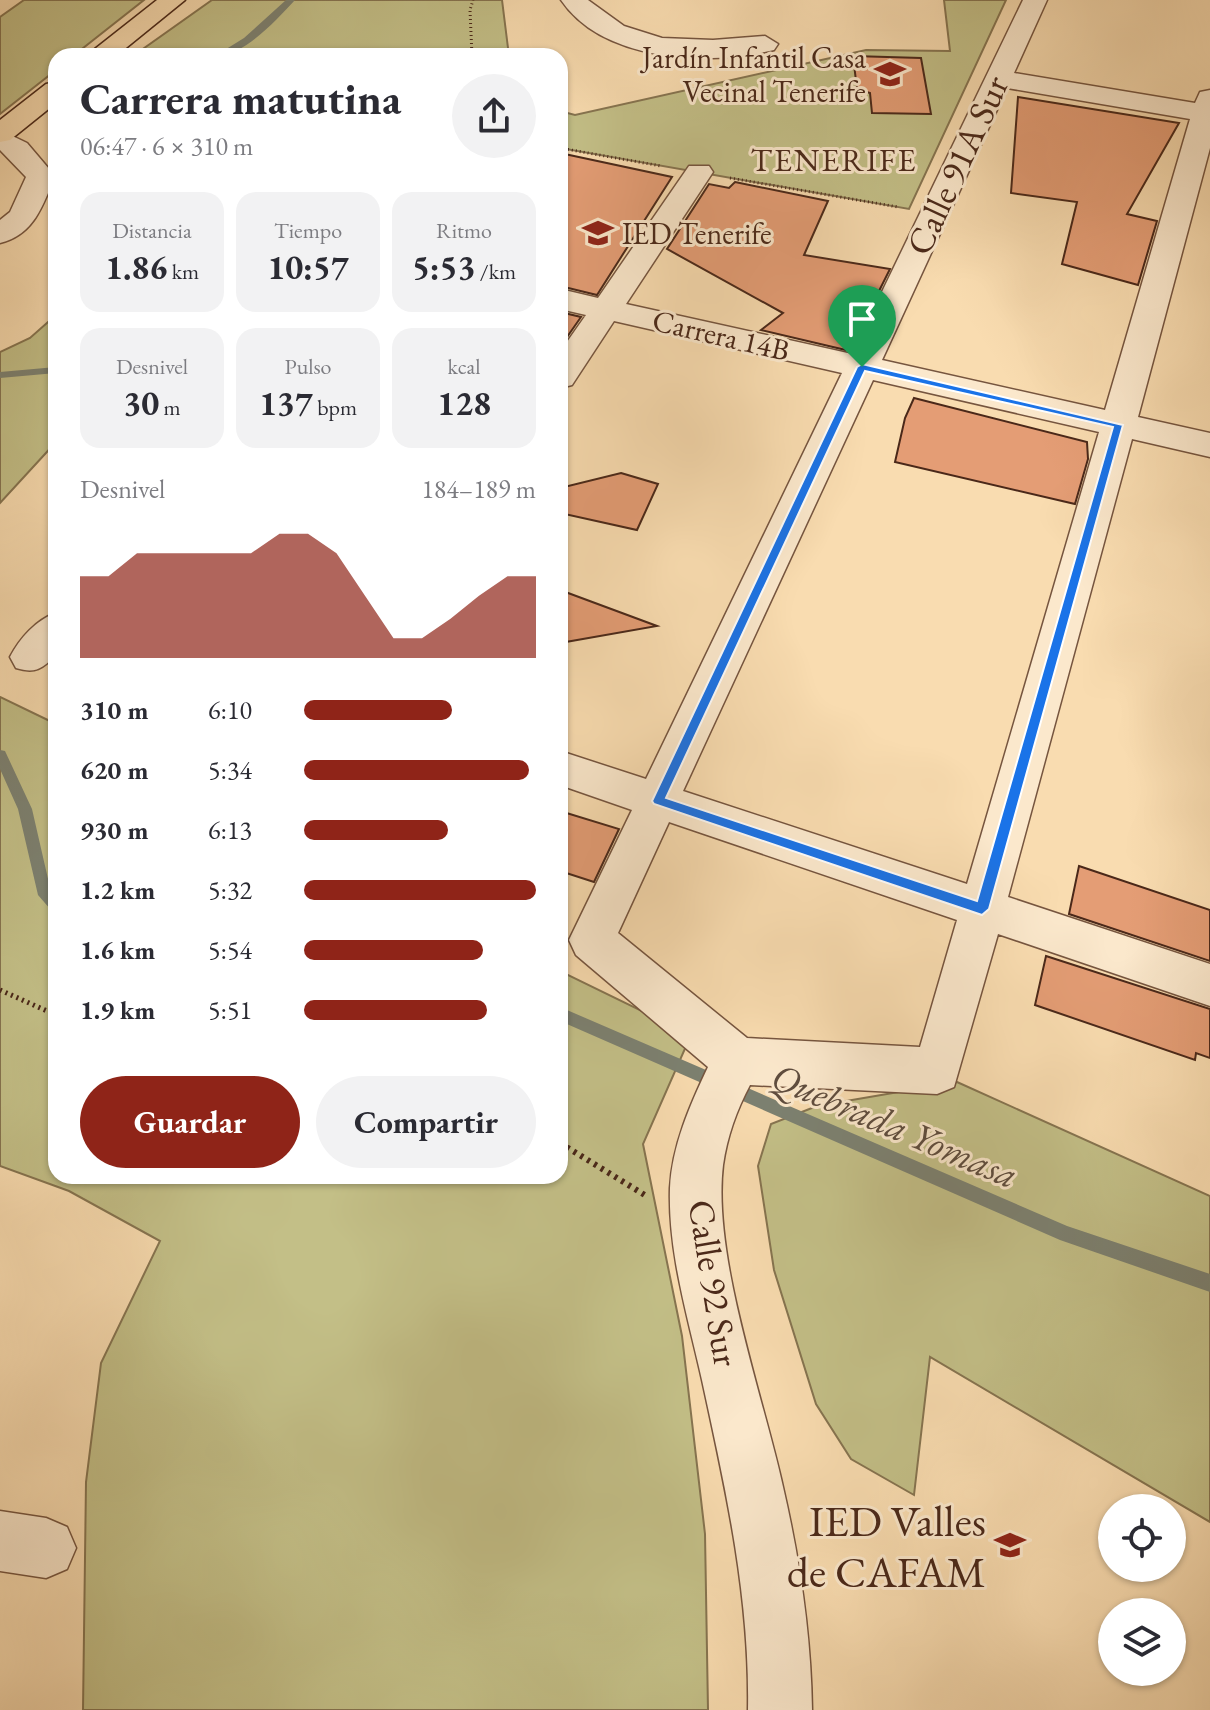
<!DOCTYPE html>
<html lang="es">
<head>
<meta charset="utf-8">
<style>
  :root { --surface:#fff; --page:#f2f2f3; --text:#2b2b33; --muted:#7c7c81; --accent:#8f2418 }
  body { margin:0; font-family:"EB Garamond",serif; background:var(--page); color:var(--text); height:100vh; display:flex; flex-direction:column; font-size:30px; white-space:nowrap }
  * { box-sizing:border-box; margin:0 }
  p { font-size:26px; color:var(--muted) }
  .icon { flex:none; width:44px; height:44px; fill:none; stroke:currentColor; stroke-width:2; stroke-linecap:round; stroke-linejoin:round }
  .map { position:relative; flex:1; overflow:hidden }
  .details { position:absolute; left:48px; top:48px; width:520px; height:1136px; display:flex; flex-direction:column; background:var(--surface); border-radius:24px; box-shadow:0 2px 6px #0004 }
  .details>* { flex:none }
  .fabs { position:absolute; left:1098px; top:1494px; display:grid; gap:16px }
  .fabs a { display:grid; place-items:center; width:88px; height:88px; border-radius:50%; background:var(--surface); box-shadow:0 2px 6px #0004; font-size:40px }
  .pin { position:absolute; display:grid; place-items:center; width:68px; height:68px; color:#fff; margin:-82px -34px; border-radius:50% 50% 50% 0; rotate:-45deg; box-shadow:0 0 8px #0007 }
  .pin .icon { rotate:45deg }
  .round { display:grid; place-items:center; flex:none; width:84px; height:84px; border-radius:42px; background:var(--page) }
  .overview { display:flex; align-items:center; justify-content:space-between; height:136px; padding:0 32px }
  h1 { font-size:44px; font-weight:700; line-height:60px }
  .metrics { display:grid; grid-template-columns:repeat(3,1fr); gap:12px; height:136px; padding:8px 32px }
  .metrics div { display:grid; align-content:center; border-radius:20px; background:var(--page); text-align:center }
  .metrics b { font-size:34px; font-weight:700 }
  .metrics small { font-size:22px; font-weight:400 }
  .metrics p { font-size:22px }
  .chart { height:224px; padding:16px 32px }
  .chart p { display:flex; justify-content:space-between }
  .chart svg { width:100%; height:144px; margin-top:8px; fill:var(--accent); opacity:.7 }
  .action { display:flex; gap:16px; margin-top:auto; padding:16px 32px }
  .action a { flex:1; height:92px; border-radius:48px; background:var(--accent); color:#fff; font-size:32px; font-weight:700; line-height:92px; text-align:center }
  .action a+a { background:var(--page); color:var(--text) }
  ul { padding:0 32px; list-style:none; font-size:26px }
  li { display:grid; grid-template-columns:128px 96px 1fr; align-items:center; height:60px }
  li i { height:20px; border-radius:10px; background:var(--accent) }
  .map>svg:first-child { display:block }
  .green { fill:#c3bf87; stroke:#867450; stroke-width:2 }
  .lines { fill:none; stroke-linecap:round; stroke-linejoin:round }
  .stream { fill:#7c8171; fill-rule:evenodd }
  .building { fill:#e49d75; stroke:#4a2819; stroke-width:2 }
  .minor-casing { stroke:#76553f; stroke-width:3 }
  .highway-casing { stroke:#4a2819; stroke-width:3 }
  .path-far2 { stroke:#4a2819; stroke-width:3; stroke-dasharray:1 3; stroke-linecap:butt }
  .path-far1 { stroke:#4a2819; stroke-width:5; stroke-dasharray:2 4; stroke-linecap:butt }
  .path { stroke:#4a2819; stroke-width:6; stroke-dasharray:3 5; stroke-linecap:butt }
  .minor { fill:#fbe8cc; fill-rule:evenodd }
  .highway { fill:#f9dcb0; fill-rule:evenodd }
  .route { fill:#1a73e8; stroke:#fff; stroke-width:2; fill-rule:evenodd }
  .labels { text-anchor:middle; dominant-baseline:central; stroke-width:6; stroke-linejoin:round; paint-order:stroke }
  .far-poi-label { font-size:30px; fill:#4a2819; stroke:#fbe8cc; text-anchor:end }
  .far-street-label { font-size:30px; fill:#4a2819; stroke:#fbe8cc }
  .far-neighbourhood-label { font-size:32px; letter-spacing:2px; fill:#4a2819; stroke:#fbe8cc }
  .street-label { font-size:36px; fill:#4a2819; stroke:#fbe8cc }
  .water-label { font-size:38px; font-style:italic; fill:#5f4d3e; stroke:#fbe8cc }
  .near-poi-label { font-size:44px; fill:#4a2819; stroke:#fbe8cc; text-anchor:end }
</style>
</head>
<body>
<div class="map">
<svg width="1210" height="1710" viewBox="0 0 1210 1710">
  <rect width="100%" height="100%" fill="#f9dcb0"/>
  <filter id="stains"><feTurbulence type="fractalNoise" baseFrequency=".0025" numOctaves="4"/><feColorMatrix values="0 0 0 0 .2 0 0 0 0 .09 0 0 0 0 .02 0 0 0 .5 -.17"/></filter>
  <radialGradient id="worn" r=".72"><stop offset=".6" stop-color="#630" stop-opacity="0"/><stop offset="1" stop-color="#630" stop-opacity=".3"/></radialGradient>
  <!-- green -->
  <path class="green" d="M 24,0 L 144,0 L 73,56 L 56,56 L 56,70 L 0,114 L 0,17 Z
    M 212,0 L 502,0 L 509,56 L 133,56 Z
    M 944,0 L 1006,0 L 909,209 L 560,148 L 560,111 L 575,115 L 866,50 L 950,51 Z
    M 56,315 L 56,442 L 0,503 L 0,352 L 30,338 Z
    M 0,697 L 56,724 L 56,1176 L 560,1176 L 560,971 L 691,1035 L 643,1144 L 682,1336 L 705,1534 L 708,1710 L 83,1710 L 86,1482 L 101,1363 L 160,1241 L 69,1191 L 0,1166 Z
    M 957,1082 L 1210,1196 L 1210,1522 L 930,1357 L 914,1495 L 851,1459 L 816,1404 L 774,1270 L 758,1166 L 771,1124 L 817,1106 Z"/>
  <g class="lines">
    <!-- stream -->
    <path class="stream" d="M 286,0 L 295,0 C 276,20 245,56 215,56 L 244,38 Z
      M 56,367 L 56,373 L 0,378 L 0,372 Z
      M 0,750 L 5,751 L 32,809 L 51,892 L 56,896 L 56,912 L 51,910 L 38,895 L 18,809 L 0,769 Z
      M 560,1007 L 1067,1226 L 1210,1274 L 1210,1292 L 1060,1240 L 560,1021 Z"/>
  </g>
  <!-- building -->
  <path class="building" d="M 853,56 L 921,58 L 931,114 L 872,113 L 870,93 L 857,89 Z
    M 1018,97 L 1179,123 L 1127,214 L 1157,221 L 1138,285 L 1062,264 L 1077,202 L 1011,193 Z
    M 560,153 L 672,177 L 597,295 L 560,286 Z
    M 735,182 L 828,201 L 804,255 L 890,269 L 872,305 L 867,303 L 850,351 L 761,330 L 783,313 L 667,249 L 709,184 L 729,188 Z
    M 560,312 L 581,317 L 560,347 Z
    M 914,398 L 1087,442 L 1088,459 L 1075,504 L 895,462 L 905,418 Z
    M 621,473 L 658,484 L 637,530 L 560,513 L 560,488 Z
    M 560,590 L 657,626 L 560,643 Z
    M 560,811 L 619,829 L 594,882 L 560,871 Z
    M 1079,866 L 1210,910 L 1210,961 L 1069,914 Z
    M 1046,956 L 1210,1009 L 1210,1058 L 1196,1053 L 1195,1060 L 1035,1005 Z"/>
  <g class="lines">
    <defs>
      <path id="minor" d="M 561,0 L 588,0 L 624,26 L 662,38 L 713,40 L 765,36 L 778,44 L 774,50 C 708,66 603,62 561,0 Z
        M 1023,0 L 1047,0 L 1014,73 L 1195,103 L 1200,92 L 1210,90 L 1210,148 L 1138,417 L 1210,433 L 1210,457 L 1132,439 L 1008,897 L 1210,964 L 1210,1006 L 998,934 L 954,1087 L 937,1094 L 750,1085 C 737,1109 727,1137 723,1165 C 712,1256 763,1396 783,1487 C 800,1561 811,1634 812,1710 L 748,1710 C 750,1597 726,1490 702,1380 C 688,1317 668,1253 670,1188 C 672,1146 690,1105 708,1067 L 576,955 L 569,940 L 632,810 L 560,785 L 560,751 L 646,779 L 842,373 L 614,321 L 572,385 L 560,388 L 560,352 L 586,315 L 560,309 L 560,289 L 598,298 L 689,166 L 709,166 L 713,172 L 626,304 L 852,354 ZM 1007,88 L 1190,119 L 1105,410 L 882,360 ZM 873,380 L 1099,432 L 967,884 L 683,791 ZM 669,822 L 957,920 L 920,1047 L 747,1038 L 618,933 Z
        M 0,130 L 27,143 L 55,176 C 43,205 34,235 0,243 L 0,220 L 10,212 L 26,177 L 0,150 Z
        M 56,613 L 56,654 C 43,669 35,674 16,668 L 10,657 C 20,638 36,620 56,613 Z
        M 0,1511 L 46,1518 L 67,1527 L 76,1548 L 67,1569 L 46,1578 L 0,1571 Z"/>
      <path id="highway" d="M 157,0 L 185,0 L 116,56 L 86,56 Z
        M 56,82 L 56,103 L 10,140 L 0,142 L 0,120 L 46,84 Z"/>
    </defs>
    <!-- minor casing -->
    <use href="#minor" class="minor-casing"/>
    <!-- highway casing -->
    <use href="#highway" class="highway-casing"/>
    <!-- path-far2 -->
    <path class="path-far2" d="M 472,56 L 470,10 L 473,0
      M 560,148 L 661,166
      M 730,178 L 898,207"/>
    <!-- path-far1 -->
    <path class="path-far1" d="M 0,990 L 56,1015"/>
    <!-- path -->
    <path class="path" d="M 560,1143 L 648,1197"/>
    <!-- minor -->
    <use href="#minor" class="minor"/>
    <!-- highway -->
    <use href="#highway" class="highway"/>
  </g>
  <!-- route -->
  <path class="route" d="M 862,364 L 1123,425 L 989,909 L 982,915 L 654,804 L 652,801 L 857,367 ZM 865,371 L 1113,427 L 977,901 L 666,798 Z"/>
  <!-- icons -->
  <defs>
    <symbol id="school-bare" viewBox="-9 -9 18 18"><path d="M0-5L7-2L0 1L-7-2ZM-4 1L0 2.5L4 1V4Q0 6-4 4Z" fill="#8f2418" stroke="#fbe8cc" stroke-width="2.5" paint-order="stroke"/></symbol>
  </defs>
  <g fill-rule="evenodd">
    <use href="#school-bare" x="868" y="52" width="44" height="44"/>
    <use href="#school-bare" x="576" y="211" width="44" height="44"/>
    <use href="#school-bare" x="988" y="1523" width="44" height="44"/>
  </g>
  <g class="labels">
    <!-- far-poi labels -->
    <g class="far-poi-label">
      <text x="866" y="57">Jardín Infantil Casa<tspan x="866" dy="34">Vecinal Tenerife</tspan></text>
      <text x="622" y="233" text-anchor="start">IED Tenerife</text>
    </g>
    <!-- far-street labels -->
    <g class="far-street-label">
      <text transform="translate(721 335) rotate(13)">Carrera 14B</text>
    </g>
    <!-- far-neighbourhood labels -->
    <g class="far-neighbourhood-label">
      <text x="834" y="160">TENERIFE</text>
    </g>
    <!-- street labels -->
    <g class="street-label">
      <text transform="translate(957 165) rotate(-65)">Calle 91A Sur</text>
      <text transform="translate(714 1283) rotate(81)">Calle 92 Sur</text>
    </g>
    <!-- water labels -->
    <g class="water-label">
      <text transform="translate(895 1125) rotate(23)">Quebrada Yomasa</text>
    </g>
    <!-- near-poi labels -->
    <g class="near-poi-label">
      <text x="986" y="1520">IED Valles<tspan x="986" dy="51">de CAFAM</tspan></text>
    </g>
  </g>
  <rect width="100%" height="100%" filter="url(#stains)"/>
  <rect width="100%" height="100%" fill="url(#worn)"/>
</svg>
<div class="fabs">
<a><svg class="icon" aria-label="locate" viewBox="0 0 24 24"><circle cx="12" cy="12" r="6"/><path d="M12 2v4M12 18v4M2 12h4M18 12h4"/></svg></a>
<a><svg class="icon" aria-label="layers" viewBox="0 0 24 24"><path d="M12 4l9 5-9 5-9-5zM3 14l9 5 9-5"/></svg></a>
</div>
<div class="pin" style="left:862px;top:367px;background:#1e9e55"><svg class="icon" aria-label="arrive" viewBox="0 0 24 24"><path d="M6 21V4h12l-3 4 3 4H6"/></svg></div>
<section class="details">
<div class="overview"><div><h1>Carrera matutina</h1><p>06:47 · 6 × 310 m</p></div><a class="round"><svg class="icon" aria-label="share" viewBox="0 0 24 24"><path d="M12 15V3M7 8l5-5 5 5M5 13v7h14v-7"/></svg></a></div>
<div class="metrics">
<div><p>Distancia</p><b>1.86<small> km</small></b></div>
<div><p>Tiempo</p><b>10:57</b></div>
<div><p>Ritmo</p><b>5:53<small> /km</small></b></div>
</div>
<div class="metrics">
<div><p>Desnivel</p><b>30<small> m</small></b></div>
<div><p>Pulso</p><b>137<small> bpm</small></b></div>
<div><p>kcal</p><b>128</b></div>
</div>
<div class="chart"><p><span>Desnivel</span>184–189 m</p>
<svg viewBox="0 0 160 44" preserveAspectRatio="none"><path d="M0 44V19L10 19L20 12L30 12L40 12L50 12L60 12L70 6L80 6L90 12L100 25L110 38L120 38L130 32L140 25L150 19L160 19V44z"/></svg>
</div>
<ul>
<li><b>310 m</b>6:10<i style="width:64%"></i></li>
<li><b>620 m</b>5:34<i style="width:97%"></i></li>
<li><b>930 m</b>6:13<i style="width:62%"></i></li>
<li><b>1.2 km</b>5:32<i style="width:100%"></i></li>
<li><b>1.6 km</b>5:54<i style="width:77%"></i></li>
<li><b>1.9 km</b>5:51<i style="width:79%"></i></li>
</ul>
<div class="action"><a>Guardar</a><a>Compartir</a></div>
</section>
</div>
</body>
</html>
